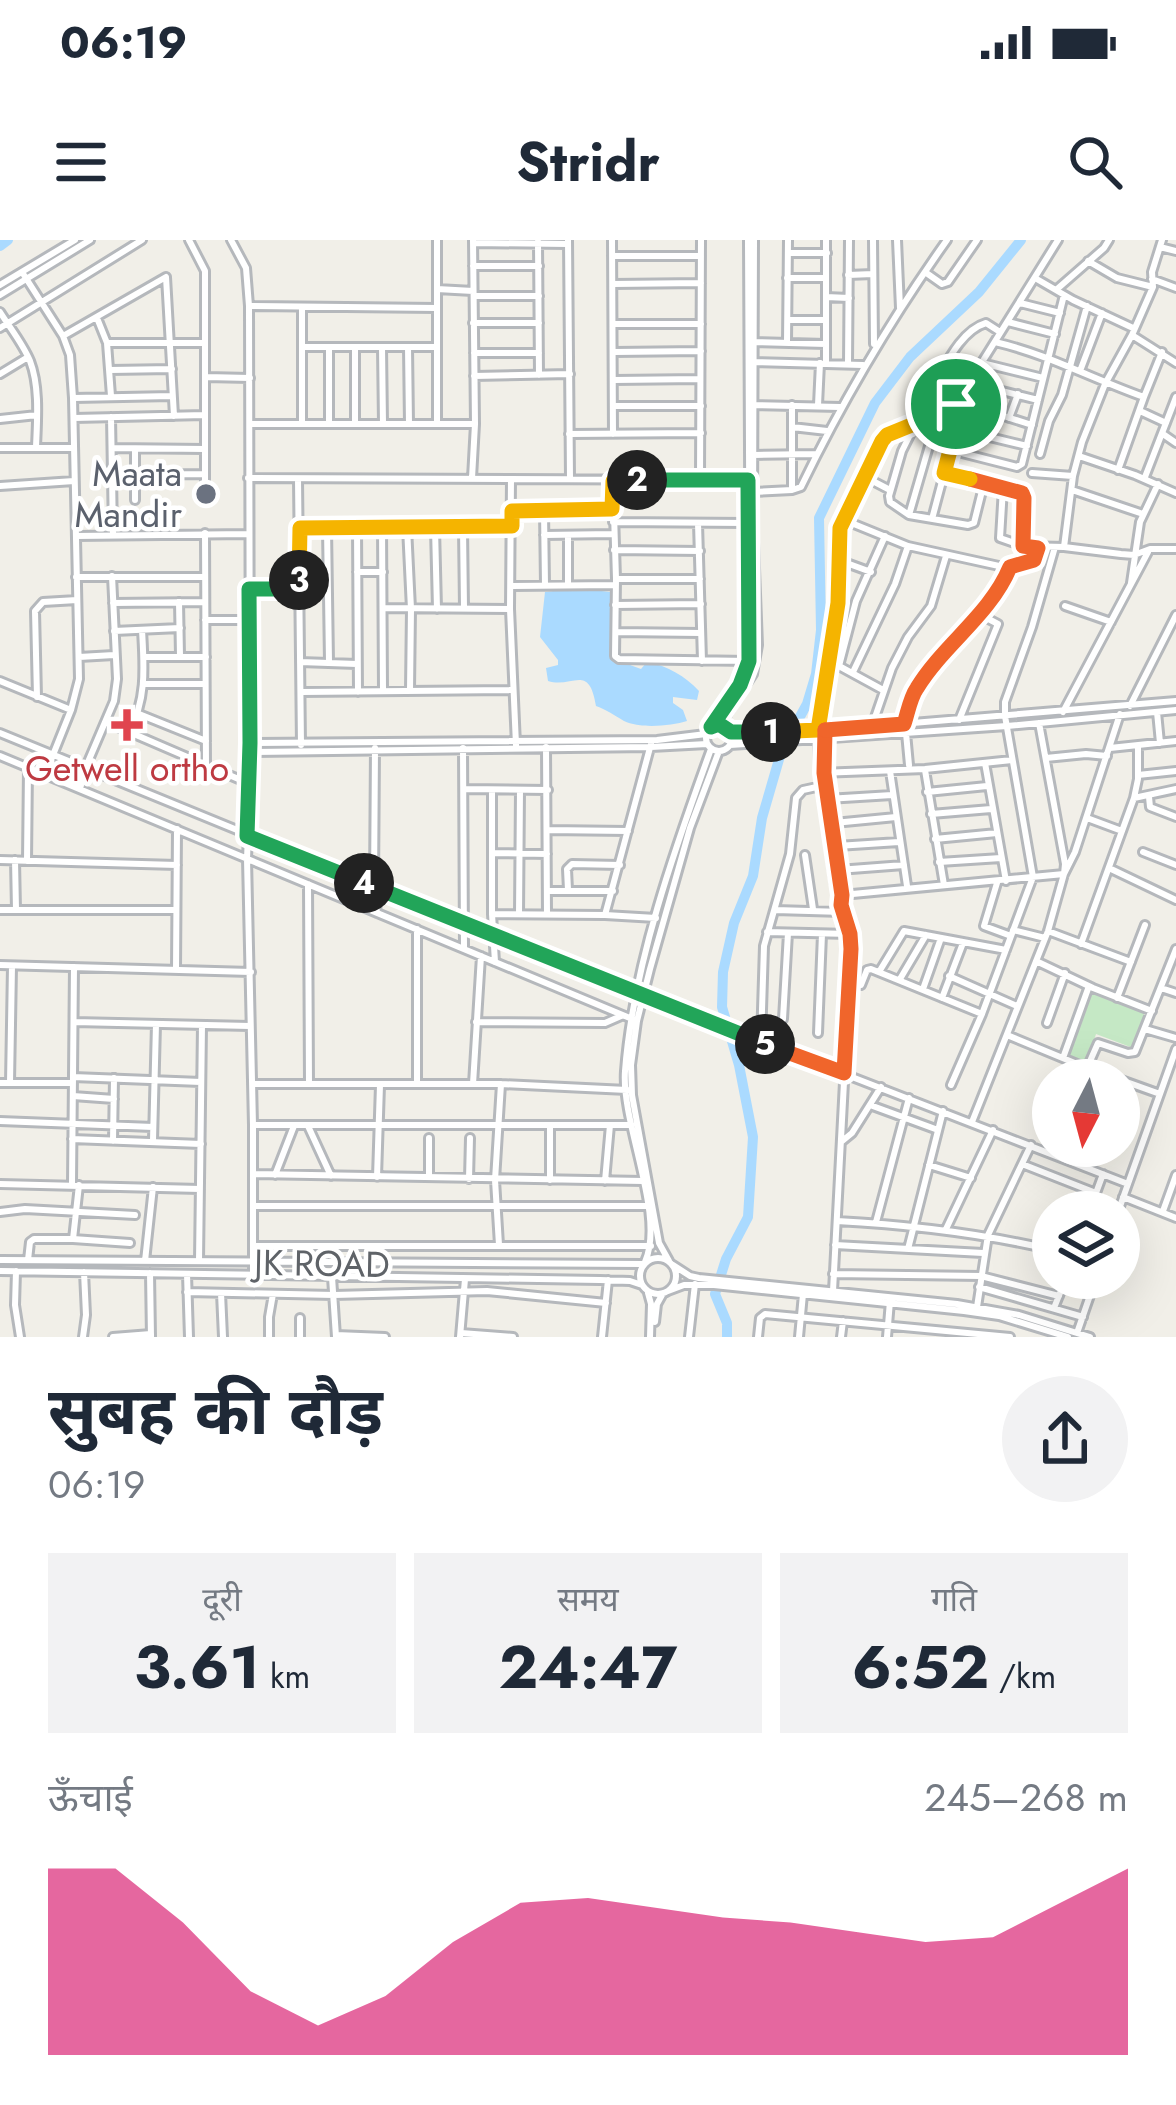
<!DOCTYPE html>
<html lang="hi">
<head>
<meta charset="utf-8">
<style>
  :root { --surface:#fff; --page:#f2f2f3; --text:#1f2937; --muted:#747a83; --accent:#db2777 }
  body { margin:0; font-family:Jost,"Noto Sans Devanagari",sans-serif; background:var(--page); color:var(--text); height:100vh; display:flex; flex-direction:column; font-size:45px; white-space:nowrap }
  * { box-sizing:border-box; margin:0 }
  p { font-size:39px; color:var(--muted) }
  .icon { flex:none; width:66px; height:66px; fill:none; stroke:currentColor; stroke-width:2; stroke-linecap:round; stroke-linejoin:round }
  .map { position:relative; height:1097px; overflow:hidden }
  .drawer { display:flex; flex-direction:column; background:var(--surface); flex:1 }
  .drawer>* { flex:none }
  .needle { width:78px; rotate:186deg }
  .buttons { position:absolute; left:1032px; top:819px; display:grid; gap:24px }
  .buttons a { display:grid; place-items:center; width:108px; height:108px; border-radius:50%; background:var(--surface); box-shadow:0 12px 48px #0002; font-size:60px }
  .pin { position:absolute; display:grid; place-items:center; width:102px; height:102px; color:#fff; margin:-51px; border:6px solid #fff; border-radius:50%; box-shadow:0 3px 12px #0007 }
  .km { position:absolute; width:60px; height:60px; margin:-30px; border-radius:50%; background:#222; color:#fff; font-size:33px; line-height:60px; text-align:center }
  .round { display:grid; place-items:center; flex:none; width:126px; height:126px; border-radius:63px; background:var(--page) }
  .headline { display:flex; align-items:center; justify-content:space-between; height:204px; padding:0 48px }
  h1 { font-size:66px; font-weight:700; line-height:90px }
  .metrics { display:grid; grid-template-columns:repeat(3,1fr); gap:18px; height:204px; padding:12px 48px }
  .metrics div { display:grid; align-content:center; border-radius:0px; background:var(--page); text-align:center }
  .metrics b { font-size:60px; font-weight:700 }
  .metrics small { font-size:33px; font-weight:400 }
  .metrics p { font-size:33px }
  .chart { height:336px; padding:24px 48px }
  .chart p { display:flex; justify-content:space-between }
  .chart svg { width:100%; height:216px; margin-top:12px; fill:var(--accent); opacity:.7 }
  .status { display:flex; justify-content:space-between; align-items:center; height:84px; padding:0 60px; background:var(--surface); direction:ltr }
  .status svg { height:33px; fill:currentColor }
  header { display:flex; justify-content:space-between; align-items:center; height:156px; padding:0 48px; background:var(--surface); font-size:54px; font-weight:700 }
  .map>svg:first-child { display:block }
  .green { fill:#c5e8c5 }
  .water { fill:#aadaff }
  .lines { fill:none; stroke-linecap:round; stroke-linejoin:round }
  .river { stroke:#aadaff; stroke-width:10 }
  .minor-casing { stroke:#b5b8bc; stroke-width:12 }
  .minor { stroke:#fff; stroke-width:6 }
  .split-1-casing { stroke:#fff; stroke-width:24 }
  .split-2-casing { stroke:#fff; stroke-width:24 }
  .split-3-casing { stroke:#fff; stroke-width:24 }
  .split-4-casing { stroke:#fff; stroke-width:24 }
  .split-5-casing { stroke:#fff; stroke-width:24 }
  .split-6-casing { stroke:#fff; stroke-width:24 }
  .split-7-casing { stroke:#fff; stroke-width:24 }
  .split-8-casing { stroke:#fff; stroke-width:24 }
  .split-1 { stroke:#f5b400; stroke-width:15 }
  .split-2 { stroke:#22a559; stroke-width:15 }
  .split-3 { stroke:#f5b400; stroke-width:15 }
  .split-4 { stroke:#22a559; stroke-width:15 }
  .split-5 { stroke:#22a559; stroke-width:15 }
  .split-6 { stroke:#f0652b; stroke-width:15 }
  .split-7 { stroke:#f0652b; stroke-width:15 }
  .split-8 { stroke:#f5b400; stroke-width:15 }
  .worship-dot { fill:#6b7280; stroke:#fff; stroke-width:4.5 }
  .health-dot { fill:#e0444e; stroke:#fff; stroke-width:4.5 }
  .labels { text-anchor:middle; dominant-baseline:central; stroke-width:9; stroke-linejoin:round; paint-order:stroke }
  .worship-label { font-size:36px; fill:#5b616d; stroke:#fff; text-anchor:end }
  .health-label { font-size:36px; fill:#be3a42; stroke:#fff }
  .street-label { font-size:36px; fill:#5f6368; stroke:#fff }
</style>
</head>
<body>
<div class="status"><b>06:19</b><svg viewBox="0 0 49 12"><path d="M0 12V9h3v3zM5 12V6h3v6zM10 12V3h3v9zM15 12V0h3v12zM26 1h20v11H26zM47 4h2v5h-2z"/></svg></div>
<header><svg class="icon" aria-label="menu" viewBox="0 0 24 24"><path d="M4 6h16M4 12h16M4 18h16"/></svg>Stridr<svg class="icon" aria-label="search" viewBox="0 0 24 24"><circle cx="10" cy="10" r="6"/><path d="M15 15l6 6"/></svg></header>
<div class="map">
<svg width="1176" height="1097" viewBox="0 0 1176 1097">
  <rect width="100%" height="100%" fill="#f1efe8"/>
  <!-- green -->
  <path class="green" d="M 1093,748 L 1145,772 L 1133,808 L 1096,794 L 1087,822 L 1069,815 Z"/>
  <!-- water -->
  <path class="water" d="M 577,348 L 610,352 L 611,418 L 641,429 L 647,422 C 668,426 685,436 699,451 L 697,460 L 673,457 L 673,463 L 683,470 L 687,481 C 671,486 640,489 624,481 C 614,475 607,470 596,466 C 589,422 572,449 548,441 L 546,428 L 558,425 L 558,420 L 540,397 L 545,352 Z"/>
  <g class="lines">
    <!-- river -->
    <path class="river" d="M 0,6 L 8,0
      M 727,1097 L 727,1083 L 715,1054 L 726,1019 L 748,977 L 753,897 L 739,825 L 722,767 L 723,732 L 734,683 L 753,636 L 762,578 L 782,509 L 807,464 L 816,434 L 821,390 L 819,278 L 875,163 L 910,117 L 979,52 L 1021,0"/>
    <defs>
      <path id="minor" d="M 189,0 L 205,31 L 205,259
        M 231,0 L 246,28 L 249,66 L 250,544 L 247,619 L 253,885 L 253,1035
        M 568,0 L 570,238
        M 612,0 L 613,194
        M 826,0 L 826,123
        M 873,0 L 874,104
        M 897,0 L 900,68
        M 538,2 L 539,135
        M 473,3 L 568,4
        M 1160,7 L 1176,11
        M 788,13 L 827,13
        M 612,16 L 701,16
        M 1088,21 L 1117,38 L 1153,47
        M 473,26 L 539,26
        M 22,32 L 63,96 L 70,115 L 73,158 L 79,439 L 71,470 L 45,535
        M 925,32 L 942,44 L 948,42 L 977,0
        M 848,35 L 873,34
        M 787,38 L 826,38
        M 1035,38 L 1073,60 L 1133,88
        M 1152,39 L 1176,48
        M 613,44 L 701,43
        M 0,45 L 75,0
        M 437,49 L 473,51
        M 1056,50 L 1104,8 L 1109,0
        M 0,55 L 90,0
        M 474,56 L 539,56
        M 826,57 L 849,58
        M 1020,63 L 1060,73
        M 249,66 L 437,68
        M 302,67 L 302,184
        M 0,72 C 10,88 23,104 30,121 C 40,147 37,181 36,207
        M 97,78 L 107,103 L 111,156
        M 788,80 L 825,80
        M 1008,82 L 1055,94
        M 473,83 L 539,83
        M 613,84 L 701,84
        M 0,88 L 142,0
        M 1132,95 L 1176,123
        M 63,96 L 166,37 L 174,176
        M 753,102 L 826,104
        M 995,102 C 1047,114 1093,139 1144,157 L 1118,230
        M 107,103 L 205,103
        M 787,103 L 788,0
        M 302,107 L 436,107
        M 329,107 L 329,184
        M 355,107 L 355,184
        M 382,107 L 383,184
        M 408,107 L 409,184
        M 614,112 L 701,111
        M 474,113 L 539,113
        M 753,122 L 863,125
        M 982,123 L 1043,138
        M 848,124 L 849,0
        M 110,130 L 172,129
        M 1080,131 L 1102,73
        M 0,134 L 28,117
        M 474,136 L 570,134
        M 206,137 L 250,138
        M 925,138 L 963,163 L 1032,185
        M 614,140 L 700,139
        M 935,143 C 947,122 962,90 986,83 L 1000,92
        M 970,143 L 1038,160
        M 1144,157 L 1162,112
        M 74,158 L 172,156
        M 754,165 L 840,167
        M 818,165 L 820,123
        M 614,166 L 701,166
        M 1140,171 L 1166,183
        M 988,173 L 994,149
        M 111,177 L 113,294
        M 74,178 L 205,175
        M 1009,178 L 1018,154
        M 0,179 L 37,175
        M 917,181 L 902,211 L 889,256 L 890,262 L 909,275 L 968,285 L 974,283 L 984,243
        M 250,184 L 475,184
        M 437,184 L 437,0
        M 792,187 L 827,191
        M 956,189 L 1027,206
        M 569,194 L 701,193
        M 1163,194 L 1176,203
        M 0,208 L 73,208
        M 112,208 L 205,209
        M 950,210 L 1017,227 L 1022,224 L 1064,55
        M 1040,214 L 1049,181 L 1062,155 L 1087,66
        M 754,215 L 817,214
        M 1079,216 L 1135,235 L 1176,253
        M 944,233 L 1022,253 L 1024,258 L 1023,306
        M 1032,233 L 1073,236
        M 134,235 L 203,234
        M 865,237 L 890,250
        M 1145,237 L 1176,157
        M 248,238 L 747,240
        M 472,238 L 475,184 L 473,0
        M 700,238 L 701,0
        M 298,239 L 301,505
        M 511,239 L 510,369 L 516,505
        M 613,240 L 616,339 L 615,416 L 619,419 L 749,421
        M 0,246 L 74,241
        M 1003,248 L 1000,298 L 1023,306 L 1064,307 L 1121,314 L 1134,315 L 1150,309 L 1176,309
        M 792,250 L 792,165
        M 1072,250 L 1143,274
        M 754,252 L 792,250 L 801,247 C 843,160 891,79 947,0
        M 135,260 L 135,209
        M 513,271 L 612,269
        M 544,271 L 545,345
        M 909,275 L 938,175
        M 932,279 L 956,189 L 956,164
        M 844,280 L 908,306 L 999,326 L 1010,327 L 1033,321 L 1038,308
        M 613,282 L 747,283
        M 698,283 L 702,421
        M 382,287 L 383,450
        M 407,287 L 411,369 L 410,450
        M 300,288 L 512,286
        M 327,288 L 329,422
        M 357,288 L 358,452
        M 435,288 L 437,369
        M 463,288 L 464,368
        M 205,293 L 206,525
        M 544,295 L 613,294
        M 568,295 L 568,345
        M 76,296 L 248,294
        M 1064,307 L 1073,236 L 1082,202 L 1105,144 L 1132,95 L 1153,47 L 1152,32 L 1162,0
        M 614,310 L 700,311
        M 841,321 L 871,332
        M 357,332 L 383,332
        M 76,337 L 204,337
        M 616,339 L 700,339
        M 1131,343 L 1140,282 L 1158,244
        M 512,346 L 616,345
        M 249,349 L 299,349
        M 179,362 L 180,416
        M 113,363 L 205,362
        M 615,365 L 701,364
        M 1065,366 L 1111,382
        M 385,368 L 510,369
        M 205,380 L 249,380
        M 114,391 L 180,388
        M 616,392 L 701,393
        M 79,417 L 114,415
        M 144,417 L 206,417
        M 300,422 L 357,424
        M 839,426 L 856,361 L 885,296
        M 839,426 L 883,450
        M 853,432 L 895,344 L 908,306
        M 0,441 L 71,470
        M 144,444 L 205,444
        M 301,452 L 513,450
        M 37,457 L 35,371 L 43,362 L 77,360
        M 1130,466 L 1176,375
        M 1063,472 L 1148,312
        M 1157,472 L 1160,503
        M 139,474 L 206,501
        M 959,480 L 998,384 L 979,374
        M 106,482 L 250,544
        M 904,484 C 908,472 910,458 916,448 C 944,404 989,375 1010,327
        M706 498a13 13 0 1 1 26 0a13 13 0 1 1-26 0Z
        M 724,485 L 727,474 L 753,434 L 758,405 L 753,277 L 754,0
        M 872,486 L 892,428 L 908,397 L 931,366 L 946,316
        M 711,487 C 726,463 746,442 750,413 L 748,0
        M 129,492 C 147,459 144,426 142,390
        M 731,492 L 804,492 L 1176,461
        M 0,493 L 643,756 L 1128,944
        M 906,493 L 909,525
        M 823,496 L 824,533 L 842,656
        M 250,503 L 657,500 L 706,494
        M 730,505 L 1007,486 L 1176,470
        M 546,507 L 547,674
        M 375,508 L 374,647 L 377,673
        M 463,508 L 464,707
        M 1110,508 L 1176,501
        M 250,512 L 651,507 L 707,504
        M 0,516 L 637,781
        M 1046,518 L 1086,514 L 1107,516
        M 985,523 L 1006,641
        M 925,530 L 944,645
        M 890,531 L 907,646
        M 819,533 L 925,529 L 1012,520
        M 1138,535 L 1176,531
        M 80,549 L 85,529 L 114,461 L 117,439 L 112,336
        M 465,549 L 548,550
        M 492,550 L 492,674 L 495,722
        M 927,552 L 987,546
        M 1149,557 L 1150,567 L 1176,577
        M 1134,558 L 1176,549
        M 827,559 L 892,555
        M 931,574 L 991,569
        M 1087,578 L 1122,591
        M 834,583 L 896,577
        M 547,590 L 628,591
        M 935,599 L 997,593
        M 837,606 L 899,602
        M 1143,612 L 1176,625
        M 492,613 L 547,614
        M 805,615 L 813,669
        M 0,620 L 177,625
        M 15,620 L 16,670
        M 27,621 L 28,528
        M 939,622 L 1001,618
        M 1109,628 L 1176,660
        M 838,630 L 904,625
        M 997,643 L 984,686 L 1011,696
        M 308,644 L 309,844
        M 568,650 L 567,629 L 572,624 L 620,625
        M 547,651 L 613,651
        M 842,655 L 1064,634 L 1065,624 L 1039,483
        M 0,670 L 176,670
        M 775,670 L 843,672
        M 492,674 L 605,675 L 656,678
        M 519,674 L 520,550
        M 605,675 L 651,504
        M 1013,690 L 1045,698
        M 1048,691 L 1131,722
        M 767,692 L 850,694
        M 1081,704 L 1134,558 L 1138,539 L 1138,505
        M 1036,721 L 1093,748 L 1152,771
        M 0,725 L 251,732
        M 176,730 L 177,589
        M 879,732 L 904,691 L 1006,710
        M 949,736 L 1017,766
        M 900,739 L 926,695
        M 861,745 L 867,730 L 871,729 L 982,774
        M 1161,748 L 1176,753
        M 923,749 L 941,698
        M 942,758 L 963,703
        M 1117,758 L 1145,685
        M 783,779 L 788,693
        M 74,782 L 250,786
        M 476,782 L 605,783 L 621,776
        M 1047,783 L 1065,733
        M 1145,789 L 1176,798
        M 818,793 L 822,694
        M 1007,795 L 1082,826 L 1160,854
        M 761,802 L 764,706 L 790,614 L 796,558 L 803,550 L 826,545
        M 1063,818 L 1089,746
        M 1087,828 L 1098,803 L 1128,813 L 1135,812 L 1176,709
        M 73,837 L 201,842
        M 0,843 L 73,843
        M 10,843 L 12,726
        M 252,844 L 501,844 L 627,850
        M 417,844 L 417,689
        M 473,844 L 481,716
        M 951,845 L 982,774 L 1033,637 L 1005,476 L 1005,462 L 1032,387 L 1055,307
        M 73,856 L 114,859
        M 870,865 L 938,890
        M 0,881 L 153,887
        M 972,882 L 1048,691 L 1064,634 L 1075,612 L 1120,474
        M 253,885 L 632,885
        M 308,886 L 331,936
        M 550,886 L 550,940
        M 72,899 L 201,904
        M 153,900 L 156,784
        M 113,901 L 114,838
        M 841,902 L 852,893 L 881,847
        M 1022,924 L 1096,953
        M 929,925 L 971,938
        M 253,934 L 643,941
        M 275,935 L 294,886
        M 377,937 L 380,845
        M 429,937 L 429,898
        M 469,939 L 470,898
        M 605,941 L 610,885
        M 0,944 L 200,949
        M 72,944 L 74,727
        M 1123,957 L 1176,978
        M 253,966 L 646,966
        M 1163,971 L 1176,935
        M 0,972 L 25,969 L 135,975
        M 1089,972 L 1103,934
        M 1118,972 L 1176,809
        M 837,981 C 912,985 980,993 1053,1010
        M 876,982 L 909,858
        M 946,989 L 993,890
        M 73,999 L 79,945
        M 499,1005 L 495,940 L 501,844
        M 835,1005 L 983,1013
        M 254,1006 L 651,1006
        M 908,1009 L 943,871
        M640 1036a18 18 0 1 1 36 0a18 18 0 1 1-36 0Z
        M 0,1020 L 643,1024
        M 28,1020 L 30,1002 L 34,999 L 73,999 L 130,1003
        M 145,1021 L 153,947
        M 199,1021 L 202,785
        M 669,1021 L 659,1003 L 632,855 L 631,825 L 637,781 L 650,729 L 690,588 L 719,511
        M 645,1022 C 666,975 621,884 625,831 C 633,725 675,608 711,509
        M 673,1025 L 690,1036 L 699,1038 L 957,1064 L 1019,1075 L 1090,1097
        M 0,1031 L 600,1040 L 630,1041 L 642,1045
        M 16,1031 L 15,1065 L 20,1097
        M 150,1033 L 151,1097
        M 187,1034 L 189,1097
        M 833,1034 L 981,1036 L 1059,1056
        M 332,1037 L 336,1097
        M 979,1047 L 1083,1077
        M 668,1051 L 684,1045 L 714,1045 L 964,1071 L 999,1076 L 1068,1097
        M 833,1051 L 851,709 L 850,694 L 835,645 L 819,533 L 818,490 L 831,424 L 839,363 L 840,288 L 882,201 L 887,195 L 946,171 L 956,164 L 1058,0
        M 187,1052 L 334,1055 L 487,1051 L 606,1063
        M 221,1053 L 223,1097
        M 648,1053 L 651,1064 L 650,1097
        M 977,1067 L 988,995 L 1031,905
        M 1054,1068 L 1066,1038
        M 655,1082 L 657,1064 L 662,1055
        M 461,1093 L 513,1097
        M 1077,1093 L 1096,1038
        M 336,1095 L 385,1097
        M 83,1097 L 86,1075 L 84,1032
        M 113,1097 L 151,1094
        M 269,1097 L 269,1077 L 273,1054
        M 300,1097 L 300,1078
        M 460,1097 L 465,1039
        M 602,1097 L 608,1040
        M 689,1097 L 695,1044
        M 758,1097 L 760,1078 L 765,1074 L 1010,1097
        M 799,1097 L 803,1054
        M 841,1097 L 843,1081
        M 887,1097 L 890,1061"/>
    </defs>
    <!-- minor casing -->
    <use href="#minor" class="minor-casing"/>
    <!-- minor -->
    <use href="#minor" class="minor"/>
  </g>
  <g class="lines">
    <defs>
      <path id="split-1" d="M 771,492 L 818,490 L 838,363 L 840,288 L 882,201 L 887,195 L 946,171 L 956,164"/>
      <path id="split-2" d="M 637,240 L 748,240 L 749,421 L 740,445 L 711,487 L 719,484 L 731,492 L 771,492"/>
      <path id="split-3" d="M 299,340 L 300,288 L 512,286 L 512,271 L 612,269 L 613,241 L 637,240"/>
      <path id="split-4" d="M 299,340 L 299,349 L 249,349 L 250,503 L 247,596 L 364,643"/>
      <path id="split-5" d="M 364,643 L 765,804"/>
      <path id="split-6" d="M 765,804 L 844,833 L 851,709 L 850,694 L 841,665 L 842,655 L 824,533 L 825,490"/>
      <path id="split-7" d="M 825,490 L 904,484 C 908,472 910,458 917,448 C 944,404 990,375 1010,327 L 1034,320 L 1038,308 L 1023,306 L 1024,258 L 1022,253 L 970,239"/>
      <path id="split-8" d="M 956,164 L 956,188 L 944,233 L 970,239"/>
    </defs>
    <!-- split-1 casing -->
    <use href="#split-1" class="split-1-casing"/>
    <!-- split-2 casing -->
    <use href="#split-2" class="split-2-casing"/>
    <!-- split-3 casing -->
    <use href="#split-3" class="split-3-casing"/>
    <!-- split-4 casing -->
    <use href="#split-4" class="split-4-casing"/>
    <!-- split-5 casing -->
    <use href="#split-5" class="split-5-casing"/>
    <!-- split-6 casing -->
    <use href="#split-6" class="split-6-casing"/>
    <!-- split-7 casing -->
    <use href="#split-7" class="split-7-casing"/>
    <!-- split-8 casing -->
    <use href="#split-8" class="split-8-casing"/>
    <!-- split-1 -->
    <use href="#split-1" class="split-1"/>
    <!-- split-2 -->
    <use href="#split-2" class="split-2"/>
    <!-- split-3 -->
    <use href="#split-3" class="split-3"/>
    <!-- split-4 -->
    <use href="#split-4" class="split-4"/>
    <!-- split-5 -->
    <use href="#split-5" class="split-5"/>
    <!-- split-6 -->
    <use href="#split-6" class="split-6"/>
    <!-- split-7 -->
    <use href="#split-7" class="split-7"/>
    <!-- split-8 -->
    <use href="#split-8" class="split-8"/>
  </g>
  <!-- markers -->
  <circle class="worship-dot" cx="206" cy="254" r="12"/>
  <path class="health-dot" d="M121 467h12v12h12v12h-12v12h-12v-12h-12v-12h12z"/>
  <g class="labels">
    <!-- worship labels -->
    <g class="worship-label">
      <text x="182" y="233">Maata<tspan x="182" dy="41">Mandir</tspan></text>
    </g>
    <!-- health labels -->
    <g class="health-label">
      <text x="127" y="528">Getwell ortho</text>
    </g>
    <!-- street labels -->
    <g class="street-label">
      <text transform="translate(322 1023) rotate(1)">JK ROAD</text>
    </g>
  </g>
</svg>
<div class="buttons">
<a><svg class="needle" viewBox="-14 -14 28 28"><path d="M0-13l5 13h-10z" fill="#e53935"/><path d="M0 13l5-13h-10z" fill="#747a83"/></svg></a>
<a><svg class="icon" aria-label="layers" viewBox="0 0 24 24"><path d="M12 4l9 5-9 5-9-5zM3 14l9 5 9-5"/></svg></a>
</div>
<div class="pin" style="left:956px;top:164px;background:#1e9e55"><svg class="icon" aria-label="arrive" viewBox="0 0 24 24"><path d="M6 21V4h12l-3 4 3 4H6"/></svg></div>
<b class="km" style="left:771px;top:492px">1</b>
<b class="km" style="left:637px;top:240px">2</b>
<b class="km" style="left:299px;top:340px">3</b>
<b class="km" style="left:364px;top:643px">4</b>
<b class="km" style="left:765px;top:804px">5</b>
</div>
<section class="drawer">
<div class="headline"><div><h1>सुबह की दौड़</h1><p>06:19</p></div><a class="round"><svg class="icon" aria-label="share" viewBox="0 0 24 24"><path d="M12 15V3M7 8l5-5 5 5M5 13v7h14v-7"/></svg></a></div>
<div class="metrics">
<div><p>दूरी</p><b>3.61<small> km</small></b></div>
<div><p>समय</p><b>24:47</b></div>
<div><p>गति</p><b>6:52<small> /km</small></b></div>
</div>
<div class="chart"><p><span>ऊँचाई</span>245–268 m</p>
<svg viewBox="0 0 160 44" preserveAspectRatio="none"><path d="M0 44V6L10 6L20 17L30 31L40 38L50 32L60 21L70 13L80 12L90 14L100 16L110 17L120 19L130 21L140 20L150 13L160 6V44z"/></svg>
</div>
</section>
</body>
</html>
